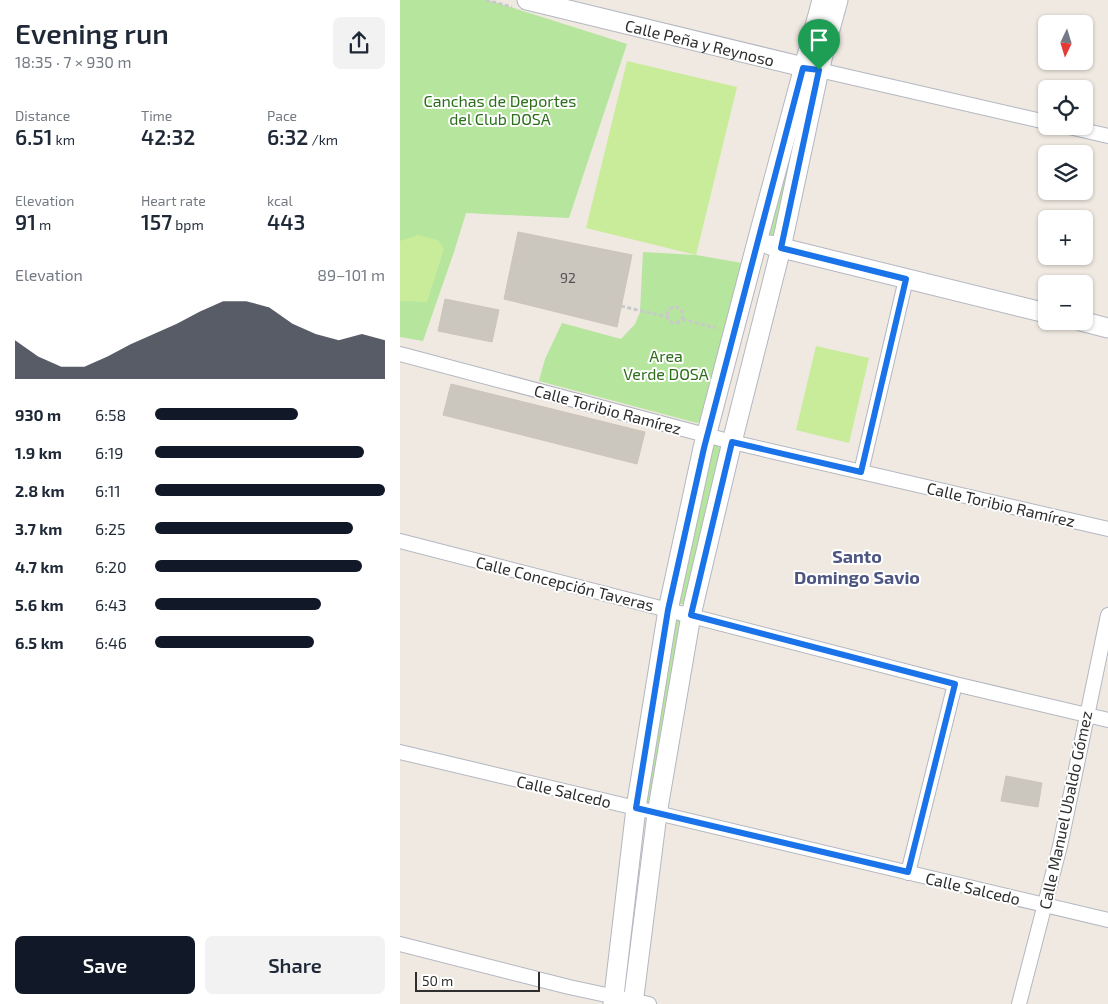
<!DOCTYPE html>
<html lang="en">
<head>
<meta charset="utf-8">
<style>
  :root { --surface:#fff; --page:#f2f2f3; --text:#1f2937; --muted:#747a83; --accent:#111827 }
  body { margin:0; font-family:"Exo 2",sans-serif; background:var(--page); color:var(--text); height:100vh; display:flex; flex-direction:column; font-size:19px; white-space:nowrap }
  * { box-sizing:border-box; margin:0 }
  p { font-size:16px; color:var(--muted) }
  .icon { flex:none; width:28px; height:28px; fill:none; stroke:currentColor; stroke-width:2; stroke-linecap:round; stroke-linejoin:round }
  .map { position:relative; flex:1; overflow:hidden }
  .drawer { display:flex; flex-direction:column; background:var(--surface); width:400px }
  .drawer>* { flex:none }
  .needle { width:32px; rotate:184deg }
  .controls { position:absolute; left:638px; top:15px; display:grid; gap:10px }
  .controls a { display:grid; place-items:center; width:55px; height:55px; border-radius:8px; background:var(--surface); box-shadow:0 1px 4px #0004; font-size:25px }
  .scale { position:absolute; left:15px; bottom:12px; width:125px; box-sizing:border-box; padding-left:5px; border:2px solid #2e2e2e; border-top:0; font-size:14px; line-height:18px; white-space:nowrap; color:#2e2e2e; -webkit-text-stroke:4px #fff; paint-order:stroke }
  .pin { position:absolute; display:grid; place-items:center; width:42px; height:42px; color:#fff; margin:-51px -21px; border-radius:50% 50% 50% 0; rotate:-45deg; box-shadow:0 0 5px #0007 }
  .pin .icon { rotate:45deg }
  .round { display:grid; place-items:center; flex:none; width:52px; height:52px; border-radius:8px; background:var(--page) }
  .overview { display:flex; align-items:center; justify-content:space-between; height:85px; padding:0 15px }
  h1 { font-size:28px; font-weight:600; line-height:38px }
  .metrics { display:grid; grid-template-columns:repeat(3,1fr); gap:8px; height:85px; padding:5px 15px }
  .metrics div { display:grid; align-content:center }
  .metrics b { font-size:21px; font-weight:600 }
  .metrics small { font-size:14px; font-weight:400 }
  .metrics p { font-size:14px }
  .chart { height:140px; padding:10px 15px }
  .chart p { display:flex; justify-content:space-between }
  .chart svg { width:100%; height:90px; margin-top:5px; fill:var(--accent); opacity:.7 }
  .button { display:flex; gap:10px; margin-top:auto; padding:10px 15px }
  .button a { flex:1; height:58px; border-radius:8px; background:var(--accent); color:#fff; font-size:20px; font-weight:600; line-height:58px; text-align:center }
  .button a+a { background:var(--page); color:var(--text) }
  ul { padding:0 15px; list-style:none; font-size:16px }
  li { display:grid; grid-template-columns:80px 60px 1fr; align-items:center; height:38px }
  li i { height:12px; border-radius:6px; background:var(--accent) }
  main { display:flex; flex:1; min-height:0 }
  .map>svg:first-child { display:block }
  .green { fill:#b6e59e }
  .pitch { fill:#c9ec9a }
  .building { fill:#cbc7bf; stroke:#cbc5ba }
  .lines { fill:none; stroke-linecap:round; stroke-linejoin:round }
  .street-casing { stroke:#b4b7c1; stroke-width:16 }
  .secondary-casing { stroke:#b4b7c1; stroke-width:21 }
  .path { stroke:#c9c9c9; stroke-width:3; stroke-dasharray:4 2.5; stroke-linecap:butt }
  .street { stroke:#fff; stroke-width:14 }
  .secondary { stroke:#fff; stroke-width:19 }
  .route-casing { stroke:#fff; stroke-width:10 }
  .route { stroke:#1a73e8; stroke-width:6 }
  .labels { text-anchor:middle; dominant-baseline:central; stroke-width:4; stroke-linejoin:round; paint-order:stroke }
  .number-label { font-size:14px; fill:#555452 }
  .street-label { font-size:16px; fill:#2e2e2e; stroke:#fff }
  .park-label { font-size:16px; fill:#2c6e1b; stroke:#fff }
  .neighbourhood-label { font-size:18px; font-weight:bold; fill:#4d5680; stroke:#fff }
</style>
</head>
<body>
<main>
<section class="drawer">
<div class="overview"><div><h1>Evening run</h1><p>18:35 · 7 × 930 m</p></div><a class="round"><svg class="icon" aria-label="share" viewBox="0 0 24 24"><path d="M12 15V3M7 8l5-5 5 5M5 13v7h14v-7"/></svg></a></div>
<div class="metrics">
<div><p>Distance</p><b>6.51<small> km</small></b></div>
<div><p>Time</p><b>42:32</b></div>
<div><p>Pace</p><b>6:32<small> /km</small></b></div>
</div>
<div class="metrics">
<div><p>Elevation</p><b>91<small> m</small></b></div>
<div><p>Heart rate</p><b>157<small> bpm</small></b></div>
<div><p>kcal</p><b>443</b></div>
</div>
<div class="chart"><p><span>Elevation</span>89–101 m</p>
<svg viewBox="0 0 160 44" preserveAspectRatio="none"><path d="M0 44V25L10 33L20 38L30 38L40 33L50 27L60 22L70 17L80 11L90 6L100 6L110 9L120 17L130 22L140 25L150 22L160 25V44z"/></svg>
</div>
<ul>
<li><b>930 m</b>6:58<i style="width:62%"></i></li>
<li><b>1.9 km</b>6:19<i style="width:91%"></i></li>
<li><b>2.8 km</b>6:11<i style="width:100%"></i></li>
<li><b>3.7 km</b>6:25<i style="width:86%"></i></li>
<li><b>4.7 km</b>6:20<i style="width:90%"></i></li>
<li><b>5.6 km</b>6:43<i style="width:72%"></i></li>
<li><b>6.5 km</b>6:46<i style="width:69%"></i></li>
</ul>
<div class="button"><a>Save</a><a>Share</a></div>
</section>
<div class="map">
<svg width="708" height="1004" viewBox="0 0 708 1004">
  <rect width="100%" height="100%" fill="#efe9e1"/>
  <!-- green -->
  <path class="green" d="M 0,0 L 88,0 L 227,44 L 169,218 L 66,213 L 54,252 L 23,341 L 0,337 Z
    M 407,73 L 377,241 L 365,238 Z
    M 243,252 L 296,255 L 342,263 L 304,419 L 297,423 L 139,381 L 145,359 L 162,323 L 221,339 L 235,324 L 240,312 Z
    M 313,444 L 325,450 L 286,604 L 275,604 Z
    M 271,615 L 286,619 L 254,809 L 240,805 Z"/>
  <!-- pitch -->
  <path class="pitch" d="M 227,61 L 337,87 L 296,255 L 186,228 Z
    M 18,235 L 38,240 L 44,249 L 27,302 L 0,301 L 0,241 Z
    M 416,346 L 469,358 L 449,443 L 396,430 Z"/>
  <!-- building -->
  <path class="building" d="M 118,232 L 232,255 L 217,327 L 104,299 Z
    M 45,299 L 99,310 L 92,342 L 38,331 Z
    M 51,384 L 245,432 L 237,464 L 43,415 Z
    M 606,776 L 642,783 L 638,807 L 601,801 Z"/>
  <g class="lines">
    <defs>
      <path id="street" d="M 419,70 L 646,122
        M 665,126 L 708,136
        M 0,354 L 332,442 L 708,529
        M 461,472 L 506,279
        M 0,541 L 555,684 L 708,720
        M 0,752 L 708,920
        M 508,873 L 555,684
        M 0,944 L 169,987 L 249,1004
        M 619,1004 L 660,846 L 708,615"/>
      <g id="secondary">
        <path id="s1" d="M 127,0 L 416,70"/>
        <path d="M 370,245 L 646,313"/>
        <path d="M 681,321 L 708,328"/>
        <path d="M 213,1004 L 236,808 L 268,610 L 303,448 L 357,242 L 422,0"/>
        <path d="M 233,1004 L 257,814 L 291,615 L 332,442 L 381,248 L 419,70 L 438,0"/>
      </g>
    </defs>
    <!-- street casing -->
    <use href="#street" class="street-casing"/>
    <!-- secondary casing -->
    <use href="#secondary" class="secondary-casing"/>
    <!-- path -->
    <path class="path" d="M 86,0 L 112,7
      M 221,306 L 267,317
      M267 315a8 8 0 1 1 16 0a8 8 0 1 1-16 0Z
      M 282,319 L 316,328"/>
    <!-- street -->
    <use href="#street" class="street"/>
    <!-- secondary -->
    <use href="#secondary" class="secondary"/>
  </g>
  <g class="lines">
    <defs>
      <path id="route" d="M 403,68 L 419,70 L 381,248 L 506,279 L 461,472 L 332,442 L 291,615 L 555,684 L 508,872 L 236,808 L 268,610 L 304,448 Z"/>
    </defs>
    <!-- route casing -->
    <use href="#route" class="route-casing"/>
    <!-- route -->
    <use href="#route" class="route"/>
  </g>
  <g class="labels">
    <!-- number labels -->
    <g class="number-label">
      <text x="168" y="277">92</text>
    </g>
    <!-- street labels -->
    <g class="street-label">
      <text stroke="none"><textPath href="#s1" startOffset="178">Calle Peña y Reynoso</textPath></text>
      <text transform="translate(208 409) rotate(15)">Calle Toribio Ramírez</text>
      <text transform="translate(601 504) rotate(13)">Calle Toribio Ramírez</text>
      <text transform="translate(165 583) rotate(14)">Calle Concepción Taveras</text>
      <text transform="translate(164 791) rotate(13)">Calle Salcedo</text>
      <text transform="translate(665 810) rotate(-78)">Calle Manuel Ubaldo Gómez</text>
      <text transform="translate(573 888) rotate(13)">Calle Salcedo</text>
    </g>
    <!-- park labels -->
    <g class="park-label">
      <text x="100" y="100">Canchas de Deportes<tspan x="100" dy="18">del Club DOSA</tspan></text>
      <text x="266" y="355">Area<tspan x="266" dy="18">Verde DOSA</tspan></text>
    </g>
    <!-- neighbourhood labels -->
    <g class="neighbourhood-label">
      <text x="457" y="556">Santo<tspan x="457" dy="21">Domingo Savio</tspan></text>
    </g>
  </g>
</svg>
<div class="controls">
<a><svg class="needle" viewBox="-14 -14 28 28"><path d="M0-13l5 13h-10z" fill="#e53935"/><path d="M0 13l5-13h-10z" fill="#747a83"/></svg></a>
<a><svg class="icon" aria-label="locate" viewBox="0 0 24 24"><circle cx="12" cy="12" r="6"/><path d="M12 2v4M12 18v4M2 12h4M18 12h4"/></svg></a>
<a><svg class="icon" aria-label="layers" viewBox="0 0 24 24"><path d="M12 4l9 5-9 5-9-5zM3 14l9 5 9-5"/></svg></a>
<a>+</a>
<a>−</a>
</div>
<div class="scale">50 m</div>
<div class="pin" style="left:419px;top:70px;background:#1e9e55"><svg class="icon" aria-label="arrive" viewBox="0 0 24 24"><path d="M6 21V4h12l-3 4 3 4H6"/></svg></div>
</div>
</main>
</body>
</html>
